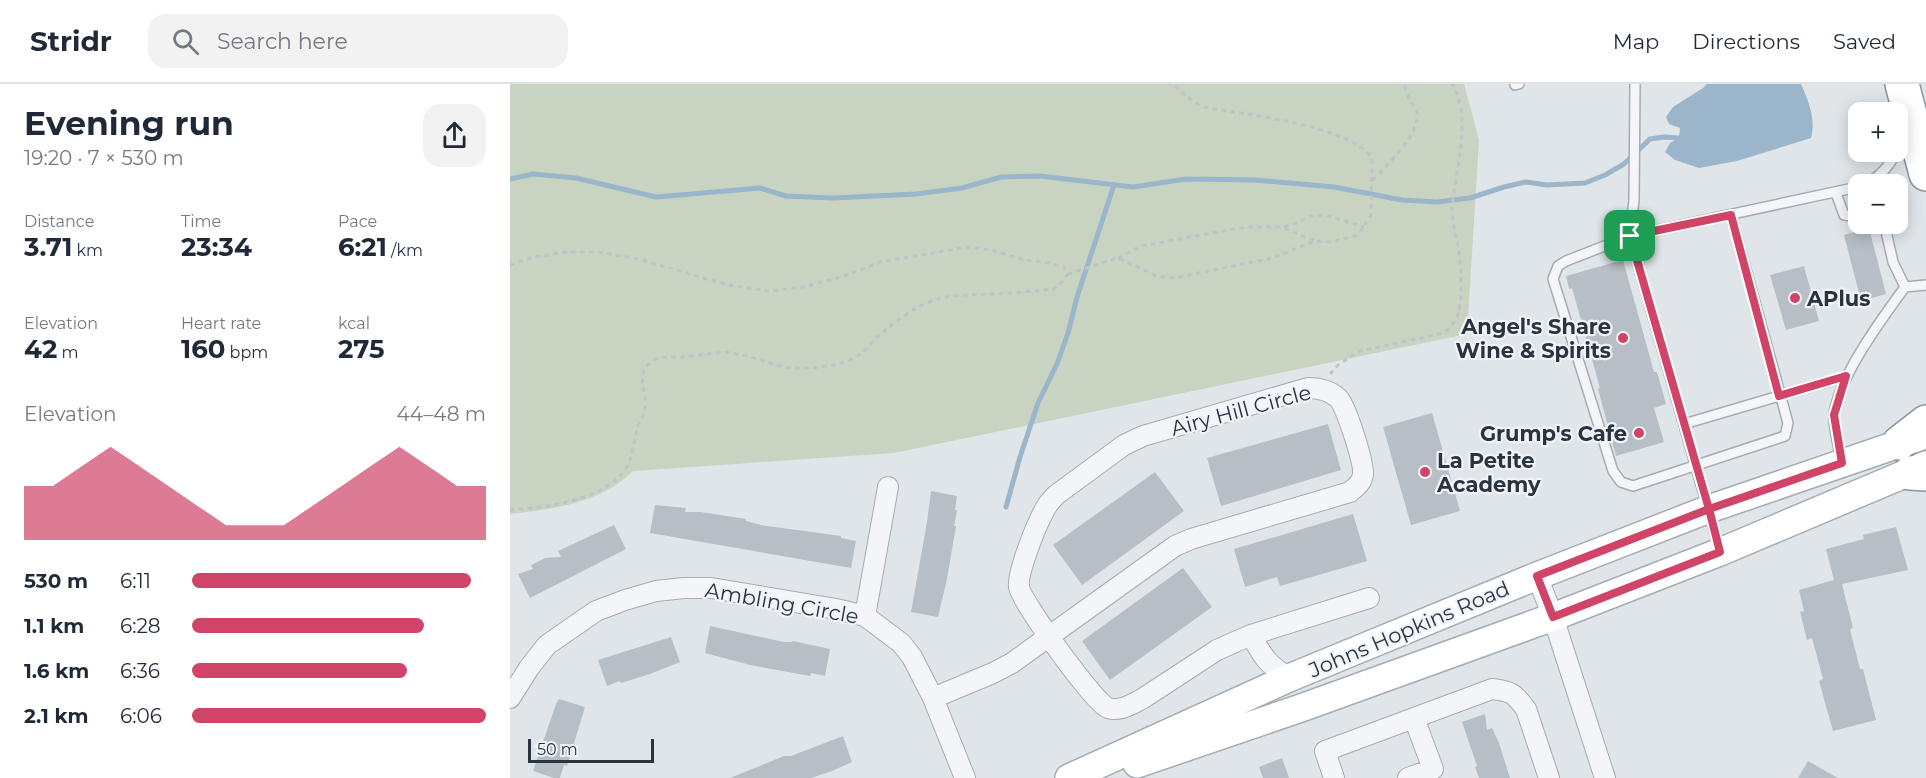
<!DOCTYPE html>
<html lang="en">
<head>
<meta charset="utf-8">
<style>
  :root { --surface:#fff; --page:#f2f2f3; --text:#1f2937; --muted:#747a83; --line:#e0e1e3; --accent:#cf4467 }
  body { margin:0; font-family:Montserrat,sans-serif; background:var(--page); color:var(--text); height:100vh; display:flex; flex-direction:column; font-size:22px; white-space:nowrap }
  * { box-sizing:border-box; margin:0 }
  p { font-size:20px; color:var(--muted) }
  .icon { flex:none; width:33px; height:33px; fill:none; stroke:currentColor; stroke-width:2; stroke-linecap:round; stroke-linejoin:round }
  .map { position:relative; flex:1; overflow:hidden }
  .drawer { display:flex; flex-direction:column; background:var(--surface); width:510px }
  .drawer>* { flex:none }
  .buttons { position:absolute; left:1338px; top:18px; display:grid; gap:12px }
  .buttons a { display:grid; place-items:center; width:60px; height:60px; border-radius:12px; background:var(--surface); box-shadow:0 3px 15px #0003; font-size:30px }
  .scale { position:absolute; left:18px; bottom:15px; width:126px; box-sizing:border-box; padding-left:6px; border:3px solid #293441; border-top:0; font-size:16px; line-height:21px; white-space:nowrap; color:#293441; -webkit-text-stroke:4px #f0f3f7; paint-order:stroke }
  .pin { position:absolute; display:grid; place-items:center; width:51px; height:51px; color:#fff; margin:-26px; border-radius:12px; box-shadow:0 3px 9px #0006 }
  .round { display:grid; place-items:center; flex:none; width:63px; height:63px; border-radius:18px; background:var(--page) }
  .headline { display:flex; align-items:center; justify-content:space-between; height:102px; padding:0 24px }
  h1 { font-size:33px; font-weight:700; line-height:45px }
  .stats { display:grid; grid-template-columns:repeat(3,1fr); gap:9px; height:102px; padding:6px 24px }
  .stats div { display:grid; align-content:center }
  .stats b { font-size:26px; font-weight:700 }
  .stats small { font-size:16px; font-weight:400 }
  .stats p { font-size:16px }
  .chart { height:168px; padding:12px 24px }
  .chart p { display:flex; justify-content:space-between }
  .chart svg { width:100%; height:108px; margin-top:6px; fill:var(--accent); opacity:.7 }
  ul { padding:0 24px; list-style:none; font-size:20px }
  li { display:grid; grid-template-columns:96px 72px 1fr; align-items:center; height:45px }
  li i { height:15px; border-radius:8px; background:var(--accent) }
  header { display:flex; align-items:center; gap:36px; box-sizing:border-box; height:84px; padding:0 30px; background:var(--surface); border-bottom:2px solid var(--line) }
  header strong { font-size:28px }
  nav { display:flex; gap:33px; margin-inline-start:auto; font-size:21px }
  .search { width:420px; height:54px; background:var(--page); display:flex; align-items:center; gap:15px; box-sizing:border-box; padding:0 21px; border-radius:18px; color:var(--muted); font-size:22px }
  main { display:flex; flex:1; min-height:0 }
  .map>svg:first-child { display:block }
  .green { fill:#c8d3c1 }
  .water { fill:#9bb6ca }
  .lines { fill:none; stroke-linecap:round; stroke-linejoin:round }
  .stream { stroke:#9bb6ca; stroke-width:5 }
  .building { fill:#b7bfc6 }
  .lane-casing { stroke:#a5acb3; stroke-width:12 }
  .street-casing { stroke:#a5acb3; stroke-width:22 }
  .secondary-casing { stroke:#a5acb3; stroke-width:30 }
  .highway-casing { stroke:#8894a0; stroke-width:36 }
  .path { stroke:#bec3c8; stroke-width:3; stroke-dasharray:4.5 4.5; stroke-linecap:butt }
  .lane { stroke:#f3f5f8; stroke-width:9 }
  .street { stroke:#f3f5f8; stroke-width:20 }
  .secondary { stroke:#fff; stroke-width:27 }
  .highway { stroke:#fff; stroke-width:33 }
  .route-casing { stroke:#fff; stroke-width:12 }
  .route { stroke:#cf4467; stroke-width:8 }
  .poi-dot { fill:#cf4467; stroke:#f0f3f7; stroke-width:2 }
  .labels { text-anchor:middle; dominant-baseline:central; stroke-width:4.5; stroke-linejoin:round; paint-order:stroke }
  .poi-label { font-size:21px; font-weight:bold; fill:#293441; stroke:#f0f3f7; text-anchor:start }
  .street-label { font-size:21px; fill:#293441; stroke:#f0f3f7 }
</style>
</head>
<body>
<header>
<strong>Stridr</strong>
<div class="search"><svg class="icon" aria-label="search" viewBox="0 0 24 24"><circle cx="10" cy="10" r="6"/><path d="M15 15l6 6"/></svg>Search here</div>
<nav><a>Map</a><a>Directions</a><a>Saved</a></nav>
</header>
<main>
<section class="drawer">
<div class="headline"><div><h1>Evening run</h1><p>19:20 · 7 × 530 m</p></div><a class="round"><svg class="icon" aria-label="share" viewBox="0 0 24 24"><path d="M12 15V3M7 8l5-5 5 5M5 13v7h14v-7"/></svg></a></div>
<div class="stats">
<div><p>Distance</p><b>3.71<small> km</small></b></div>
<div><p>Time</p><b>23:34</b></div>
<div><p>Pace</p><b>6:21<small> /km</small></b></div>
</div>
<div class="stats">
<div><p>Elevation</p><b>42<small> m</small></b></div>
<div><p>Heart rate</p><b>160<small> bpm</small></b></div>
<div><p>kcal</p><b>275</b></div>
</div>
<div class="chart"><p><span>Elevation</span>44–48 m</p>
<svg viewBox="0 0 160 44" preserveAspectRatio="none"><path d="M0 44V22L10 22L20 14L30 6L40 14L50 22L60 30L70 38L80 38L90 38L100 30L110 22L120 14L130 6L140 14L150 22L160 22V44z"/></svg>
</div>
<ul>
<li><b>530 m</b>6:11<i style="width:95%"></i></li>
<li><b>1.1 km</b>6:28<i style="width:79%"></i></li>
<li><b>1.6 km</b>6:36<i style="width:73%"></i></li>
<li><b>2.1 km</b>6:06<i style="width:100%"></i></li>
</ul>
</section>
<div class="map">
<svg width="1416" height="694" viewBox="0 0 1416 694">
  <rect width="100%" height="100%" fill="#e0e5e9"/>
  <!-- green -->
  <path class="green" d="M 0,0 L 954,0 L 969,56 L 957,250 L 384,369 L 123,387 C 91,419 44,425 0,430 Z"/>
  <!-- water -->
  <path class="water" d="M 1197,0 L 1291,0 C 1299,18 1306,35 1301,54 L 1227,77 L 1189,84 L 1165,76 L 1155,68 L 1160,59 L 1169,54 L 1170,44 L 1159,40 L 1156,33 L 1163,23 L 1193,4 Z"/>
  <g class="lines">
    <!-- stream -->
    <path class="stream" d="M 0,95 L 23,90 L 66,94 L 146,113 L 250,104 L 276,112 L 323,114 L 406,110 L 452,104 L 491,93 L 530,92 L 623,103 L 676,95 L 745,96 L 824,103 L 892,116 L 927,118 L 960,114 L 994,103 L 1016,98 L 1037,101 L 1075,99 L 1095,91 L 1114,80 L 1140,55 L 1154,53 L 1169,54 L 1174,52
      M 496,423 L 510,373 L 528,319 L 547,280 L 558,249 L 567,213 L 604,101"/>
  </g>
  <!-- building -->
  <path class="building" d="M 1359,144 L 1376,210 L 1351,217 L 1334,151 Z
    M 1113,176 L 1144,288 L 1147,288 L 1156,320 L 1144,324 L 1154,358 L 1106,372 L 1088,305 L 1090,304 L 1062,204 L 1059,205 L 1056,192 Z
    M 1294,182 L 1309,237 L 1276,246 L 1260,191 Z
    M 922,329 L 950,427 L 901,441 L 873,343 Z
    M 818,340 L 831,386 L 711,422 L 697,374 Z
    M 645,388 L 674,427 L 572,501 L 543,461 Z
    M 421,407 L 447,412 L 445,426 L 447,426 L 444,442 L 446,442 L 437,495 L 428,533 L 401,528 L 417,438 Z
    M 145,421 L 176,424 L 175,428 L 191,428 L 236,435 L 236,437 L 251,441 L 331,452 L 331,454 L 346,457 L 341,484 L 140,449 Z
    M 843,430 L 857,477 L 770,502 L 767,493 L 735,503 L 724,465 Z
    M 104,441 L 116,465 L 20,514 L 8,490 L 23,485 L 21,481 L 35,474 L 51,473 L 48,467 Z
    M 1386,443 L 1398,486 L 1332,500 L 1343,544 L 1340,545 L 1350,585 L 1353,585 L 1366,636 L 1323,647 L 1309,597 L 1313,595 L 1302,554 L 1297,556 L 1290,528 L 1294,527 L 1289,506 L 1324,496 L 1316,465 L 1354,455 L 1353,451 Z
    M 673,484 L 702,523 L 600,596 L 572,557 Z
    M 200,542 L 274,558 L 282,558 L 283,557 L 320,565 L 315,592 L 301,589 L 300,592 L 240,581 L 195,569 Z
    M 161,553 L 170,578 L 140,590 L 111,599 L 110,597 L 97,602 L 88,576 Z
    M 49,615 L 75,623 L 57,682 L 54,681 L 50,694 L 44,694 L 23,687 L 46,620 Z
    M 975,630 L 977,646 L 982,644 L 989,659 L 1000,694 L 969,694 L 965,683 L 967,682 L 952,638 Z
    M 333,652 L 342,678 L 322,687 L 301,694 L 220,694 L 274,672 L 281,672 Z
    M 772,674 L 779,694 L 753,694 L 749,683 Z
    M 1298,677 L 1328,694 L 1288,694 Z"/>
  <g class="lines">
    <defs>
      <path id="lane" d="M 1125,0 L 1124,116 L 1120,152 L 1056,177 L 1048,182 L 1043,195 L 1103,387 L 1111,398 L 1123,402 L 1275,352 L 1278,339 L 1221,131
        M 1005,1 L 1009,0
        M 1356,100 C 1377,89 1388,70 1393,47
        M 1326,109 L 1334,131 L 1348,133
        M 1370,140 L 1375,143 L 1383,178 L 1395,203 L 1416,201
        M 1174,340 L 1337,292
        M 1331,376 C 1329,364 1323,342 1324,330 C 1330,291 1371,236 1395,203
        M 1210,467 L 1120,152 L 1348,103"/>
      <path id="street" d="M 1027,492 L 1043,533 L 1095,694
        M 355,532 L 378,403
        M 741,551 C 753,573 757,580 779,594
        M 0,614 L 19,584 L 37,561 L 86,527 L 115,516 L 146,507 L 174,504 L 201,504 L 326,525 L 355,532 L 391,559 L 402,573 L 423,614 L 455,694
        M 423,614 L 483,589 L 502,579 L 665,462 L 681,455 L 840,408 C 846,403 852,399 853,390 C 854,379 836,321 828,314 C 819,306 809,304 798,304 L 633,352 L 614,361 L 546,411 C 541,416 536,422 533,429 C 526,442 507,489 509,503 C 511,517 585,620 598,624 C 610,628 622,620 632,615 L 707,566 L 741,551 L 859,514
        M 824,694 L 815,667 L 982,605 C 1001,607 1004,609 1016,625 L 1039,694
        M 898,694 L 923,685 L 904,634"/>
      <path id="secondary" d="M 627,680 L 791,624 L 1043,533 L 1210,468 L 1416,381
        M 559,694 L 779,594 L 1027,492 L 1199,425 L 1409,353"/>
      <path id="highway" d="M 1392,0 L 1416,90
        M 1389,359 L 1416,338
        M 1400,389 L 1416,390"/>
    </defs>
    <!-- lane casing -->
    <use href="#lane" class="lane-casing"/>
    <!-- street casing -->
    <use href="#street" class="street-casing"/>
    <!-- secondary casing -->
    <use href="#secondary" class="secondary-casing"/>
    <!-- highway casing -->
    <use href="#highway" class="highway-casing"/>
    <!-- path -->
    <path class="path" d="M 863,96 C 876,81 915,47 906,25 C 905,22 902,21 901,18 C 898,13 896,6 894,0
      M 775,144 L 804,157
      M 608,174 L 631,162 L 736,143 L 773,143 L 787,139 L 800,132 L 814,131 L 854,143
      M 0,181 L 20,174 L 56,168 L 88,168 L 129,175 L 218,201 L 259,207 L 293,203 L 332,193 L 370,178 L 458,163 L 482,166 L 510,175 L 539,179 L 554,183 L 558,190 L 553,197 L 544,205 C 524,207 504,209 485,210 C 464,211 441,210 422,217 C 402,224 381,241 365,255 C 360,260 355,267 349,271 C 334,281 314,283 296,284 C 266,286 248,272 221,269 C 203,267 185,273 167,273 C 158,274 148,272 141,278 C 124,292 138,308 135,325 C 134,332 128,339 127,346 C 123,358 124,370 118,381 C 98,417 37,423 0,426
      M 558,190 L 608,174 L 647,192 L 664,194 L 762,174 L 805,157 L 822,158 L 848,151 L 861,131 L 862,74 C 841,41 732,30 693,23 L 678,14 L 663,0
      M 820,290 L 828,281 L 850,267 L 934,249 C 941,243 947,236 949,227 C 952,210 951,179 948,162 C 946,151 942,138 942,126 C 944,88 964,35 942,0"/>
    <!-- lane -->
    <use href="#lane" class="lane"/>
    <!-- street -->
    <use href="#street" class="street"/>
    <!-- secondary -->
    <use href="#secondary" class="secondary"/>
    <!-- highway -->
    <use href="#highway" class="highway"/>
  </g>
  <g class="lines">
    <defs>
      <path id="route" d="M 1120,152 L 1199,425 L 1027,492 L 1043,533 L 1210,468 L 1199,425 L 1332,379 L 1324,331 L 1336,292 L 1269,312 L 1221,131 L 1120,152"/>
    </defs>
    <!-- route casing -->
    <use href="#route" class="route-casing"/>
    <!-- route -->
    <use href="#route" class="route"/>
  </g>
  <!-- markers -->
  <g class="poi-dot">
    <circle cx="1285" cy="214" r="6"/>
    <circle cx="1113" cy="254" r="6"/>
    <circle cx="1129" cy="349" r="6"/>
    <circle cx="915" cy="388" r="6"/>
  </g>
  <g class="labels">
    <!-- poi labels -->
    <g class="poi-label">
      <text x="1297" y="214">APlus</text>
      <text x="1101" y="242" text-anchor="end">Angel's Share<tspan x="1101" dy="24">Wine &amp; Spirits</tspan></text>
      <text x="1117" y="349" text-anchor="end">Grump's Cafe</text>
      <text x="927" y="376">La Petite<tspan x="927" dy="24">Academy</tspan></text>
    </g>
    <!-- street labels -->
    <g class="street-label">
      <text transform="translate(731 326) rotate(-15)">Airy Hill Circle</text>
      <text transform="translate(272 519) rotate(10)">Ambling Circle</text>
      <text transform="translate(899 545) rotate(-23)">Johns Hopkins Road</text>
    </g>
  </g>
</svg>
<div class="buttons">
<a>+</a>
<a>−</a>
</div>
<div class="scale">50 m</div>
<div class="pin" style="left:1120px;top:152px;background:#1e9e55"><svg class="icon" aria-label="arrive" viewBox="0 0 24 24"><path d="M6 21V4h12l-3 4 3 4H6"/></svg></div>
</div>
</main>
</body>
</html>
